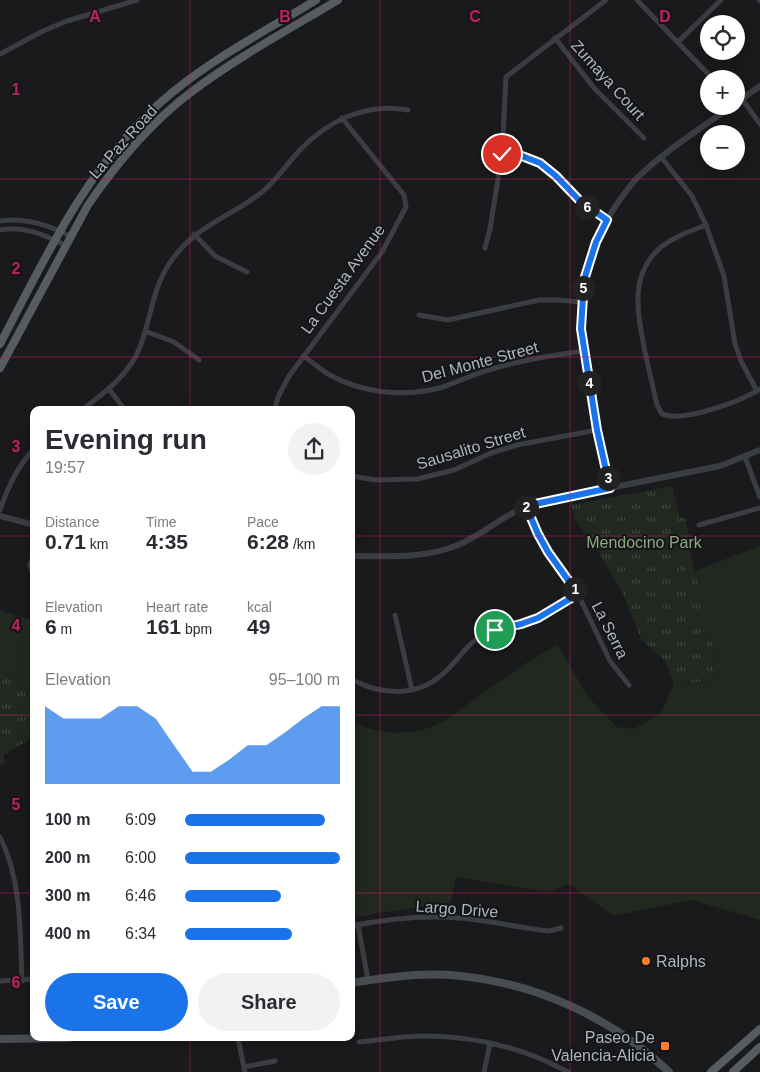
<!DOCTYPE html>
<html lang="en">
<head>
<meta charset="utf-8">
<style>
  :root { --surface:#fff; --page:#f2f2f3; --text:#2b2b33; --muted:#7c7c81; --accent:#1a73e8 }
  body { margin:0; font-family:Helvetica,sans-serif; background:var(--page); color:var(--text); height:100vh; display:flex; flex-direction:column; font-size:19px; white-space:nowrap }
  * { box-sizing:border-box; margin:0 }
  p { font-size:16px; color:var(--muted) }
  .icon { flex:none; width:28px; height:28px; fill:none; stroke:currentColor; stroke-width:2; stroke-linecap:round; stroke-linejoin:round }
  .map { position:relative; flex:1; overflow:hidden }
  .details { position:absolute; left:30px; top:406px; width:325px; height:635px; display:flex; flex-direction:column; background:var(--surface); border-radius:10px; box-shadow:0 2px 12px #0003 }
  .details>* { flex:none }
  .fabs { position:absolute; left:700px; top:15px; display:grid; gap:10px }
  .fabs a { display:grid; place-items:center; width:45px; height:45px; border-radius:50%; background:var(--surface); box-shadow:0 2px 12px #0003; font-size:25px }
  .pin { position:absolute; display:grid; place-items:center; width:42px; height:42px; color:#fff; margin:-21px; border:2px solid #fff; border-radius:50%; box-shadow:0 1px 5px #0007 }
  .km { position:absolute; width:25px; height:25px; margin:-12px; border-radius:50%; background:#222; color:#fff; font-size:14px; line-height:25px; text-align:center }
  .round { display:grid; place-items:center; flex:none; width:52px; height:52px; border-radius:26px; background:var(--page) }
  .head { display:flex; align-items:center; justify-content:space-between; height:85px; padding:0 15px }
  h1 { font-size:28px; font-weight:700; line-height:38px }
  .metrics { display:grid; grid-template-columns:repeat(3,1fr); gap:8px; height:85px; padding:5px 15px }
  .metrics div { display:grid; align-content:center }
  .metrics b { font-size:21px; font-weight:700 }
  .metrics small { font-size:14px; font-weight:400 }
  .metrics p { font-size:14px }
  .chart { height:140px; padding:10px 15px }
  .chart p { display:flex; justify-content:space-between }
  .chart svg { width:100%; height:90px; margin-top:5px; fill:var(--accent); opacity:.7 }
  .cta { display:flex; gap:10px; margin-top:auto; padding:10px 15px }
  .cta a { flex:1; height:58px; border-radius:30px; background:var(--accent); color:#fff; font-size:20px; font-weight:700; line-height:58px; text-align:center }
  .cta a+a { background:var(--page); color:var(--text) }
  ul { padding:0 15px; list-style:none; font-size:16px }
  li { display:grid; grid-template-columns:80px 60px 1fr; align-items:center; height:38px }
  li i { height:12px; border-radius:6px; background:var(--accent) }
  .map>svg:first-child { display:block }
  .grass { fill:#20281f }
  .park { fill:url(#park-tufts) }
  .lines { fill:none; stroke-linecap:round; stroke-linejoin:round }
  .minor { stroke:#3a3e42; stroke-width:5 }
  .tertiary { stroke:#3a3e42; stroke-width:6 }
  .secondary { stroke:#484d52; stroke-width:8 }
  .primary { stroke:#565c61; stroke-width:8 }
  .route-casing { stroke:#fff; stroke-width:10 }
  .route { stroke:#1a73e8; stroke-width:6 }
  .grid { fill:none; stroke:#c12060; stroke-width:1; stroke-opacity:0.55 }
  .poi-dot { fill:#ff7d2f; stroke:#151517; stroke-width:2 }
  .labels { text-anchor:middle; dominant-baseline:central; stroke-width:4; stroke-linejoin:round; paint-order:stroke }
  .street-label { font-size:16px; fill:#abb6bd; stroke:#151517 }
  .park-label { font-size:16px; fill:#8aa981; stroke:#151517 }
  .poi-label { font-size:16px; fill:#abb6bd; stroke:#151517; text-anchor:start }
  .grid-label { font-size:16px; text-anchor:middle; font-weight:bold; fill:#c12060; stroke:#151517; stroke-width:4; stroke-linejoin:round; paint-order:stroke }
</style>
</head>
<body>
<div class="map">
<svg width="760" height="1072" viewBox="0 0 760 1072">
  <defs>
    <pattern id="park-tufts" width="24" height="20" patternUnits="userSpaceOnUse" patternTransform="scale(1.25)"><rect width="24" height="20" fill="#20281f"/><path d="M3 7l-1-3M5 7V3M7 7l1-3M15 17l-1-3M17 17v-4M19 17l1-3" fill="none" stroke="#3e453e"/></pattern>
  </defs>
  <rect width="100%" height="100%" fill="#1a1a1c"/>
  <!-- grass -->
  <path class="grass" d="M 760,546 L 760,920 L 692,900 L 613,916 L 570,884 L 547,892 L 456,877 L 451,903 L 379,913 L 351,918 L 351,721 C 381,736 412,737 442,722 L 526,663 L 558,645 L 588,697 L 617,727 L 634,729 L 661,713 L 674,684 L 715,680 L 713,649 L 694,571 Z
    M 0,610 L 34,621 L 34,680 L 0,673 Z"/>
  <!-- park -->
  <path class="park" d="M 672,486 L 680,517 L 687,519 L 686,525 L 689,533 L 689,547 L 713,649 L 715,680 L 674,684 L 665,661 L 641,639 L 623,594 L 600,555 L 575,520 L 571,505 Z
    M 0,673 L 34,680 L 34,735 L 27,741 L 2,756 L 6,763 L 0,766 Z"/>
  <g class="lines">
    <!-- minor -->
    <path class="minor" d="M 637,0 L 713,79
      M 759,0 L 760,1
      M 555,38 L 594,88 L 644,138
      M 678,42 L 721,0
      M 0,54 L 43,31 L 67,21 L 137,0
      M 742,99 L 760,124
      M 502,154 L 522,156 L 540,163 L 556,176 L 580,201 L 607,219
      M 661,157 L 692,196 L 706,225 L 724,276 L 735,344 L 741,361 L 757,391
      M 0,221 C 25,217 48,225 70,236
      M 706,225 C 691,231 675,236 661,247 C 628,275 638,315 645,352 C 649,369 653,387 657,405 L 662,414 C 683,423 741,401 760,389
      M 0,230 C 24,225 44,235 65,245
      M 194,234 L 215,256 L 247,272
      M 485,248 L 490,229 L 502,154 L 506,77 L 606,0
      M 419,315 L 448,320 L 539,300 L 558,300 L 581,302
      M 145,331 L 174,342 L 199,360
      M 303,356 C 311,361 319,368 328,374 C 361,393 405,398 443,387 C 458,382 473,374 489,370 C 520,360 551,356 583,351
      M 109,389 L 125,410
      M 82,410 C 105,392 129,375 140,347 C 151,319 152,290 169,264 C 194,226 227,219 261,193 C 276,181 286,165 299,151 C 327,121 366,102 408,110
      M 274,410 L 279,395 L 289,376 L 382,252 L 406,207 L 404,195 L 342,118
      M 745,457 L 760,497
      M 351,476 L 376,480 L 417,479 L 454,470 L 491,453 L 517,445 L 597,430
      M 526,507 L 538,534 L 548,552 L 578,594 L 610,661 L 629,685
      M 0,510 C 8,487 17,467 34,449
      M 699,525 L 760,508
      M 34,553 L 30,565 L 34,575
      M 395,615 L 412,690
      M 351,679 C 382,696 419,698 446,671 C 457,661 465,647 478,638 C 491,629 506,629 521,624 C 542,618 560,605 578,594
      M 0,837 C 22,881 20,933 22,981
      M 358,925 L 368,980
      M 351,926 C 387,919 421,915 458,918 C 489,920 519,928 549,931 L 561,928
      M 0,981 L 34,979
      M 238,1038 L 245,1072
      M 359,1042 C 381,1040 403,1036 424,1036 C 474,1036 524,1048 568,1072
      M 244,1067 L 275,1061
      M 484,1072 L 490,1043"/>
    <!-- tertiary -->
    <path class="tertiary" d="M 736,103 L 760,86
      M 610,488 C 602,455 595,422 590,388 C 578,320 574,271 613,210 C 621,198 629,186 638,177 C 666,150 700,129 732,106
      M 0,516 L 34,525
      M 351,556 C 386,556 425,559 458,545 C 475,538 489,527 504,518 C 517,510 530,505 544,501 L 720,466 L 760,450"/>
    <!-- secondary -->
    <path class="secondary" d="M 351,983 C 387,977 425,972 461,976 C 538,984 614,1019 669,1072
      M 0,1039 L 69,1038"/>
    <!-- primary -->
    <path class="primary" d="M 0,344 C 47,255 84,171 161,102 C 207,61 264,32 316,0
      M 0,368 L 88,205 C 116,164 149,124 190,93 C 236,58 288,30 338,0
      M 711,1072 L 760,1029
      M 733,1072 L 760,1047"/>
  </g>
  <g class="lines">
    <defs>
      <path id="route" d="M 495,630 L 521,624 L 538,618 L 578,594 L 548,552 L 538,534 L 526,506 L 610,488 L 597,430 L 581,329 L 584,280 L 596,242 L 607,220 L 580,201 L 556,176 L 540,163 L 522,156 L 502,154"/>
    </defs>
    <!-- route casing -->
    <use href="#route" class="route-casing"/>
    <!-- route -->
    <use href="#route" class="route"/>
  </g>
  <!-- grid -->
  <path class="grid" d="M 190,0 L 190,410M 380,0 L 380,1072M 570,0 L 570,1072M 0,179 L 760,179M 0,357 L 760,357M 0,536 L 34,536M 351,536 L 760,536M 0,715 L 34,715M 351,715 L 760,715M 0,893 L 34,893M 351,893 L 760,893M 190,1038 L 190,1072"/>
  <!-- markers -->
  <g class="poi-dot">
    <circle cx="646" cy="961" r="5"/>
    <rect x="660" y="1041" width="10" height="10" rx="2.5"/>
  </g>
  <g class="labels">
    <!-- street labels -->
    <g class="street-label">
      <text transform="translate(608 80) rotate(48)">Zumaya Court</text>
      <text transform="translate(123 142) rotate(-48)">La Paz Road</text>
      <text transform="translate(343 279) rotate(-54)">La Cuesta Avenue</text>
      <text transform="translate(480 362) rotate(-15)">Del Monte Street</text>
      <text transform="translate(471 448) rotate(-17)">Sausalito Street</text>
      <text transform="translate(610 630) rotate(63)">La Serra</text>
      <text transform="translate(457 909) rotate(4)">Largo Drive</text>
    </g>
    <!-- park labels -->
    <g class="park-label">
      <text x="644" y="542">Mendocino Park</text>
    </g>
    <!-- poi labels -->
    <g class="poi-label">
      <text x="656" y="961">Ralphs</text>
      <text x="655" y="1037" text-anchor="end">Paseo De<tspan x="655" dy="18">Valencia-Alicia</tspan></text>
    </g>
  </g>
  <g class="grid-label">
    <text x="95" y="22">A</text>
    <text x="285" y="22">B</text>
    <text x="475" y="22">C</text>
    <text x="665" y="22">D</text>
    <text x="16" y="95">1</text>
    <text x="16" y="274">2</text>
    <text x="16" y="452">3</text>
    <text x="16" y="631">4</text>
    <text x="16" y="810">5</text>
    <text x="16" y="988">6</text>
  </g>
</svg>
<div class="fabs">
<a><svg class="icon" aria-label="locate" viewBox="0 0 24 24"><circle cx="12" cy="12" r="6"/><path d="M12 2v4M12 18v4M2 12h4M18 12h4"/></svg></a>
<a>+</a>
<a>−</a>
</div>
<div class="pin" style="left:495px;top:630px;background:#1e9e55"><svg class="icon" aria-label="arrive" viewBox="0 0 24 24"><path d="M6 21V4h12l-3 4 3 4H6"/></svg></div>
<div class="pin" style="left:502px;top:154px;background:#d93025"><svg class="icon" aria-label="check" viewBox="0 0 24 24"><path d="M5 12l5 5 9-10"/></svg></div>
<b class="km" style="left:575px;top:589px">1</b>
<b class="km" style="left:526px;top:507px">2</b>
<b class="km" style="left:608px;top:478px">3</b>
<b class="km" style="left:589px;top:383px">4</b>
<b class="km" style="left:583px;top:288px">5</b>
<b class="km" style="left:587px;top:207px">6</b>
<section class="details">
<div class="head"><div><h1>Evening run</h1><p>19:57</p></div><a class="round"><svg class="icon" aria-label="share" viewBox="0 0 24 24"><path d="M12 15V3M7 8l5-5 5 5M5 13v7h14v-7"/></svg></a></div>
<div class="metrics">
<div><p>Distance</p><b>0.71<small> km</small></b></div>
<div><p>Time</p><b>4:35</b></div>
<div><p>Pace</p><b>6:28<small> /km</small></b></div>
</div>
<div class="metrics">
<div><p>Elevation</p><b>6<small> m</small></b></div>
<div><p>Heart rate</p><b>161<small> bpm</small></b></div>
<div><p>kcal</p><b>49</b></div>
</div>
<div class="chart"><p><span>Elevation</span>95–100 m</p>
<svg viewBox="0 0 160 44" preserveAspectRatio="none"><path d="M0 44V6L10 12L20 12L30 12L40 6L50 6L60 12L70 25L80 38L90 38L100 32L110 25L120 25L130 19L140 12L150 6L160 6V44z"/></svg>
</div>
<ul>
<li><b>100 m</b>6:09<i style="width:90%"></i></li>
<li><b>200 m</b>6:00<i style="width:100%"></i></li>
<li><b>300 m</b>6:46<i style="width:62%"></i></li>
<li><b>400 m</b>6:34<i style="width:69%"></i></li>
</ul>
<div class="cta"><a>Save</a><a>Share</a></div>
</section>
</div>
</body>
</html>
